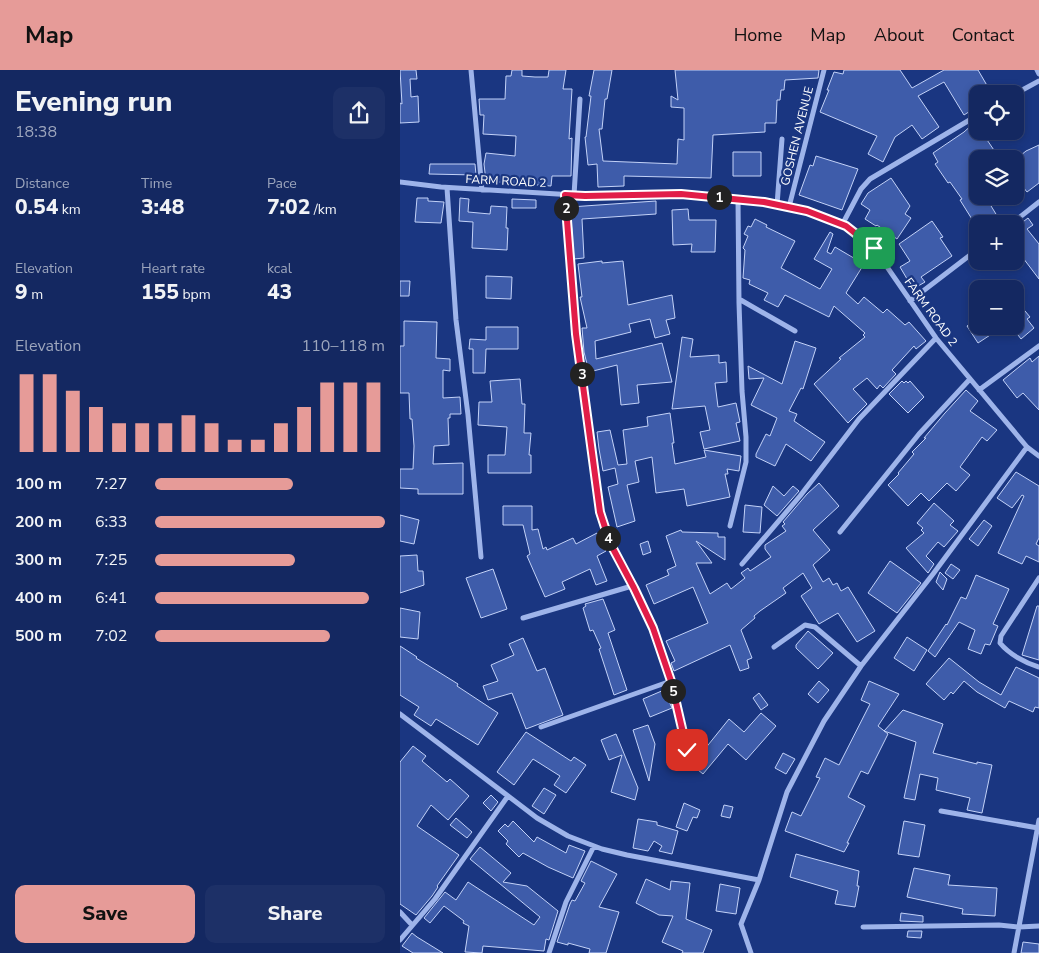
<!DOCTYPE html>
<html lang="en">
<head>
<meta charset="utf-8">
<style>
  :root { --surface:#142861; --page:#1d3067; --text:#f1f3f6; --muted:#9da6bd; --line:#334476; --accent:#e69b98 }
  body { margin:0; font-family:"Nunito Sans",sans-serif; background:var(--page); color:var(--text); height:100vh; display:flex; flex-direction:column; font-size:19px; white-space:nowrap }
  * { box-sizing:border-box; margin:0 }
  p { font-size:16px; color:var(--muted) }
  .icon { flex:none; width:28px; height:28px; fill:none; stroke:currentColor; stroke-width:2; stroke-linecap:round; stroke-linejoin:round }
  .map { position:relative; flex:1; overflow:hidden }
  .details { display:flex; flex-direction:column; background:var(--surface); width:400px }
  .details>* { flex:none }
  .tools { position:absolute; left:569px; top:15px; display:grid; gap:10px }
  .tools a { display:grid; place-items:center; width:55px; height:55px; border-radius:10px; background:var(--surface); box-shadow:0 2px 8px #0003,0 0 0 1px var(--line); font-size:25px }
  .pin { position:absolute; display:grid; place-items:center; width:42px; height:42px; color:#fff; margin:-21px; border-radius:10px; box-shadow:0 2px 8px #0006 }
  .km { position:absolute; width:25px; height:25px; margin:-12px; border-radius:50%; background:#222; color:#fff; font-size:14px; line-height:25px; text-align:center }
  .round { display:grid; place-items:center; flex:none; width:52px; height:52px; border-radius:10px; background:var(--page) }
  .overview { display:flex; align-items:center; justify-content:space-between; height:85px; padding:0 15px }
  h1 { font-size:28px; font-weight:800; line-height:38px }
  .metrics { display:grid; grid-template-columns:repeat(3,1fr); gap:8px; height:85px; padding:5px 15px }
  .metrics div { display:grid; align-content:center }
  .metrics b { font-size:21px; font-weight:800 }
  .metrics small { font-size:14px; font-weight:400 }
  .metrics p { font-size:14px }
  .chart { height:140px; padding:10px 15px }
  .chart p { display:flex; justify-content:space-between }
  .chart svg { width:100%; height:90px; margin-top:5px; stroke:var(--accent); stroke-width:6 }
  .cta { display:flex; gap:10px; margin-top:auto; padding:10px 15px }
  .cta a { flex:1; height:58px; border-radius:10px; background:var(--accent); color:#111; font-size:20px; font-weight:800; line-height:58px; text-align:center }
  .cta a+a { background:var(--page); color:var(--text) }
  ul { padding:0 15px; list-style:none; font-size:16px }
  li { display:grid; grid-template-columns:80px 60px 1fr; align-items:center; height:38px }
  li i { height:12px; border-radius:6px; background:var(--accent) }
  header { display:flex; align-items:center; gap:30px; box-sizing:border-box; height:70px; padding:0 25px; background:var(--accent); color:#111 }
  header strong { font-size:24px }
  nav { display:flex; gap:28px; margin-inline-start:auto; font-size:18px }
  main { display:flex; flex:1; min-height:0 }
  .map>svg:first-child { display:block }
  .building { fill:#3e5caa; stroke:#c3d2f8 }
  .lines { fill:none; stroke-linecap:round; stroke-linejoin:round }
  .minor { stroke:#9eb4ea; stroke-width:5 }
  .route-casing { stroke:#fff; stroke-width:10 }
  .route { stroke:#e11d48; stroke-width:6 }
  .labels { text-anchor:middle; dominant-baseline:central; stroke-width:4.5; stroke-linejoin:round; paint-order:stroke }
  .street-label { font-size:12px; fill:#fff; stroke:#1a3681 }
</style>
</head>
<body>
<header>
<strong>Map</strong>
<nav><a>Home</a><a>Map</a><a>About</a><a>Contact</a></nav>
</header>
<main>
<section class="details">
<div class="overview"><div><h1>Evening run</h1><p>18:38</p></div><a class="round"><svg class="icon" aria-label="share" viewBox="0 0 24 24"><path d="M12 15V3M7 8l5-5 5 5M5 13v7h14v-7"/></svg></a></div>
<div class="metrics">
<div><p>Distance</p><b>0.54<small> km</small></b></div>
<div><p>Time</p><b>3:48</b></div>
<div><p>Pace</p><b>7:02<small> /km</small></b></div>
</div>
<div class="metrics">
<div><p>Elevation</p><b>9<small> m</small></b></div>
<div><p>Heart rate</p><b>155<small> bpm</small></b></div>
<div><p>kcal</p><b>43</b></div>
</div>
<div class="chart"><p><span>Elevation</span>110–118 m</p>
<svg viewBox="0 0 160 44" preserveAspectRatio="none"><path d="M5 44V6M15 44V6M25 44V14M35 44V22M45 44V30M55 44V30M65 44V30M75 44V26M85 44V30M95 44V38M105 44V38M115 44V30M125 44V22M135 44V10M145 44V10M155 44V10"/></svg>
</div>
<ul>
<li><b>100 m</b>7:27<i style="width:60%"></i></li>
<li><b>200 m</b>6:33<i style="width:100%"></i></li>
<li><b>300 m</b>7:25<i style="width:61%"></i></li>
<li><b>400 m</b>6:41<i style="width:93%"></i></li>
<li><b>500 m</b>7:02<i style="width:76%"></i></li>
</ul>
<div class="cta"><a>Save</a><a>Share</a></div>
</section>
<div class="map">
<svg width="639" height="883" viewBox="0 0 639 883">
  <rect width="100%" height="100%" fill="#1a3681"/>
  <!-- building -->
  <path class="building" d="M 0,0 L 16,0 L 17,9 L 10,9 L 11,27 L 18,26 L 19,52 L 0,53 L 0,33 L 2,34 Z
    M 112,0 L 122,0 L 122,6 L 135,7 L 148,7 L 149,0 L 166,0 L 163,19 L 172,19 L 169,69 L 172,68 L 171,106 L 152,106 L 151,116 L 86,111 L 84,94 L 86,83 L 115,86 L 116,66 L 83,64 L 84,45 L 80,45 L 79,29 L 105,29 L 106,6 L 111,6 Z
    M 194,0 L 212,0 L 207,29 L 205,29 L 202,59 L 199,59 L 203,91 L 277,94 L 278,69 L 284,70 L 284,38 L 271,37 L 271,26 L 278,30 L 275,0 L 419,0 L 418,8 L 385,10 L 384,20 L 381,20 L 380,30 L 377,30 L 376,53 L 365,53 L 365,62 L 313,65 L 311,108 L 224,106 L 224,116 L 198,117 L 197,94 L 188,95 L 185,67 L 186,67 L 191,26 L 189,26 Z
    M 444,0 L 500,0 L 512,18 L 544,0 L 578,0 L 592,24 L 578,24 L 578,36 L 564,45 L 544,12 L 518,26 L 539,57 L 522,69 L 512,55 L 495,67 L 483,92 L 468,84 L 477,66 L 420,42 L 429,20 L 427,20 L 434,2 L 443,4 Z
    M 575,52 L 578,55 L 578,61 L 581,61 L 600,89 L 578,89 L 578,126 L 585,126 L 602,154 L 575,154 L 560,130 L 562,129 L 550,112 L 548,113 L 535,94 L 538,92 L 533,83 L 564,62 Z
    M 639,75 L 639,113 L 627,122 L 615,107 L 615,90 L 626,81 Z
    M 333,82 L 361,82 L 361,106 L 333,106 Z
    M 416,86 L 458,99 L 442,140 L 399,125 L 410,95 L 413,96 Z
    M 30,94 L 75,94 L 76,105 L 29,104 Z
    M 491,108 L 510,136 L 505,144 L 511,148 L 497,169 L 477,155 L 476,156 L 465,149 L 470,140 L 461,134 L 468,123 Z
    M 17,128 L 28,128 L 28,131 L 44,132 L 41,153 L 15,152 Z
    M 60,128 L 69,129 L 68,142 L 90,144 L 91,136 L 107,137 L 106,158 L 108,158 L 107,180 L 72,178 L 73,152 L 59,151 Z
    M 112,129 L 136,130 L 136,138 L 112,138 Z
    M 256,131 L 256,144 L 182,149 L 184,188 L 174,189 L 170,137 Z
    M 288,139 L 289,150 L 316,150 L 315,182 L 291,182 L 292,174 L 273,175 L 272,140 Z
    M 628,148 L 633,155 L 627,159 L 639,174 L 639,209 L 620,184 L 622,182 L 619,178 L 624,174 L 615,163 L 615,158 Z
    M 355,149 L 367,155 L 366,157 L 395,171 L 381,198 L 420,219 L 432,199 L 414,189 L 430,162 L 433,164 L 427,182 L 431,184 L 435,177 L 464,194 L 446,223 L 458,234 L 464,227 L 483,243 L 487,239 L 505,255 L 509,252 L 526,271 L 516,279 L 514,276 L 492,300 L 496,304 L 483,318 L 480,315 L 477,319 L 467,308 L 453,319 L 467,334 L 448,353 L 414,314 L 441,289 L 439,288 L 465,267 L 463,265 L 465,263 L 434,236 L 429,247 L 385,225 L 378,237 L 364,230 L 368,223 L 349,214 L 350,210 L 343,208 L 345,180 L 343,178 L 348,166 L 344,164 L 348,156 L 351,157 Z
    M 532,151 L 543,167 L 540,168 L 552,186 L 521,207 L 525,212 L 513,219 L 500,197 L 510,191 L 499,174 Z
    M 202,191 L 202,193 L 223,191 L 228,235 L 272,225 L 275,248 L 266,250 L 270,264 L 255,268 L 250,249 L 229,254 L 231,262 L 195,271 L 196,289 L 262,273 L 272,312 L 237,315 L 239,333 L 221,335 L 217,295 L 189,302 L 184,282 L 182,258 L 187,258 L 180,227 L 182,227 L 178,194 Z
    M 86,206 L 112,207 L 111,229 L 86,228 Z
    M 0,211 L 10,211 L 9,226 L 0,226 Z
    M 620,235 L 630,247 L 627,249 L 634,258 L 621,269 L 615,261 L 615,239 Z
    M 578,249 L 578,256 L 604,256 L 578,273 L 567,256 Z
    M 4,251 L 37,252 L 36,288 L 50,289 L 50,301 L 43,300 L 43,328 L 60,327 L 61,344 L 50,344 L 50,348 L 48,348 L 49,375 L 34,376 L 33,394 L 63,393 L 63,424 L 18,424 L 18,419 L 0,418 L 0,399 L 13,399 L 14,376 L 12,349 L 10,349 L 9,323 L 0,323 L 0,276 L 4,276 Z
    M 86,257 L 118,257 L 118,279 L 86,279 L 85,303 L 73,303 L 73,279 L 69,279 L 70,269 L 86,270 Z
    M 282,267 L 293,269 L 290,287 L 319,285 L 319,293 L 326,292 L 327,312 L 315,313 L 318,337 L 336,333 L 340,352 L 336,353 L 340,371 L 304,379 L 300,362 L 310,360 L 305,336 L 272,339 Z
    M 395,271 L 416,278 L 403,319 L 401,318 L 389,341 L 397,344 L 394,351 L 425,372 L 411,391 L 386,374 L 375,396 L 356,387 L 356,384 L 366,364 L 370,366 L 377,348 L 351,335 L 364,308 L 349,309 L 348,296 L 382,314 Z
    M 639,286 L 639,340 L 623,323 L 617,328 L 603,310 L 630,288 L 632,292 Z
    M 120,309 L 122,334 L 125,334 L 124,363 L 131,363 L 129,385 L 131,385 L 131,403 L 88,403 L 88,385 L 105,385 L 107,357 L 78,355 L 79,332 L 92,332 L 90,311 Z
    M 502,311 L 504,313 L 506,311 L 508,313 L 510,311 L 524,327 L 508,343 L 489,324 Z
    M 566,320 L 578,331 L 570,341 L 597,360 L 587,371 L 582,367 L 560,397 L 570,405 L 556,421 L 547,413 L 529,431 L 521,423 L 508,436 L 488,415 L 499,404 L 498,403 L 514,384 L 512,382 L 526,368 L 524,368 L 545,343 Z
    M 270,343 L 274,373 L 272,373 L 275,394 L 306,387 L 304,380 L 341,386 L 339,401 L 327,399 L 328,404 L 325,404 L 330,427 L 287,436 L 284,419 L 256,423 L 252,387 L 235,391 L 239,412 L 227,415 L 235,451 L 217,457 L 208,417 L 218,414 L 215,398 L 203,401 L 199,379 L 197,362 L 210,360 L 218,395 L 227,394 L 223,360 L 248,356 L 247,347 Z
    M 616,402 L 639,416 L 639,468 L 636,474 L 639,476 L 639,492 L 626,486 L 622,494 L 598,483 L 624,426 L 622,425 L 612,438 L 597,428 Z
    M 419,413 L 439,436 L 413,460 L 430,480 L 413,495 L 423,512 L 429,508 L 433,515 L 437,513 L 441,521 L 448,517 L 475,561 L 457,572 L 438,543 L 419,554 L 401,526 L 412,518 L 403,503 L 383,518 L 386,523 L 360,541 L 354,546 L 355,548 L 341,560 L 352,588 L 347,590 L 349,598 L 340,601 L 330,575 L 274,601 L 271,593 L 275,591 L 266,571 L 308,553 L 293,517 L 254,534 L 246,515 L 269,505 L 267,500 L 276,496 L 266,466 L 281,460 L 282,462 L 318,463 L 318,467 L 325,467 L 325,490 L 296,471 L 312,493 L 296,493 L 310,524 L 327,513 L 331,519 L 345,508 L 341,503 L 348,498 L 350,501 L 371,487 L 365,479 L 365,475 L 386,461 L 382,456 L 385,454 L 383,452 L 407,424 Z
    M 373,416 L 384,426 L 393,416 L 399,421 L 377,446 L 364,435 Z
    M 534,433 L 554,451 L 550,455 L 558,461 L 544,477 L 538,472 L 526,486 L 534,494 L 528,503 L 506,478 L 524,463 L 521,460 L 523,458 L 517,453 Z
    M 345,435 L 362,437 L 360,463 L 343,462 Z
    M 103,436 L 132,436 L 132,460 L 138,459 L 143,479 L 146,477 L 147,480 L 173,468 L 176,474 L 197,463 L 206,481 L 197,486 L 207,511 L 196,515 L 190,499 L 162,512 L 165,519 L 145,527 L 127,486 L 130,484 L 123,455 L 103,455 Z
    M 0,445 L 19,450 L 14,474 L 0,471 Z
    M 584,450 L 592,456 L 578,476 L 569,469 Z
    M 248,471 L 251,482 L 243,485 L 240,474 Z
    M 17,485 L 18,501 L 23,501 L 24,515 L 0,523 L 0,486 Z
    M 490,491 L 521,513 L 497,543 L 468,523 Z
    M 551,494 L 560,500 L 553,509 L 545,503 Z
    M 93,499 L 107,539 L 81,548 L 66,508 Z
    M 540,502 L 547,509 L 543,520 L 536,512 Z
    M 576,505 L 609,519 L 593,554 L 598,556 L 590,575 L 585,574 L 581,584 L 568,579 L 575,560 L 559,552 L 535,587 L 528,581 L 546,554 L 547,555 L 561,527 L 566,529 Z
    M 203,529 L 215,560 L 208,563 L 227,620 L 214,625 L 199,579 L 201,578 L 193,560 L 190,561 L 183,538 L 186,536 L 185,534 Z
    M 637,536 L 639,536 L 639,590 L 622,585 Z
    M 0,538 L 20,542 L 18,569 L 0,567 Z
    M 408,561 L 433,583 L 418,599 L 396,578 L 396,575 Z
    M 507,567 L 527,580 L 514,601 L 494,588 Z
    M 123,568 L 137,601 L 145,598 L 163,645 L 126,659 L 112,623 L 88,630 L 83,616 L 98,611 L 91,595 L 114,585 L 109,574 Z
    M 0,576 L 17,587 L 16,588 L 58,614 L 57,616 L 98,643 L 78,675 L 36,649 L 31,656 L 14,645 L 19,637 L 0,625 Z
    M 549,588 L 579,612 L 601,625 L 616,597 L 639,608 L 639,638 L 635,637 L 633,642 L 609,631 L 605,638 L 577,622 L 564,611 L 553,624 L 551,622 L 544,630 L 526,614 Z
    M 419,611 L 429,620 L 418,633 L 408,624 Z
    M 469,611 L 499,624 L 478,656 L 488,664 L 468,704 L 461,701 L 448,727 L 465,736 L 447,773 L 449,773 L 444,782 L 385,761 L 392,742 L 401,746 L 420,708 L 416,707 L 425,688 L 439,695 L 470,634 L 461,630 Z
    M 264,620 L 272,638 L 250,647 L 243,629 Z
    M 359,623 L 368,635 L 361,640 L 353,628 Z
    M 503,640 L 543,654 L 533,683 L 577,694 L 577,692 L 592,695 L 582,743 L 567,740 L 570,728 L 536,720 L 538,708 L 520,704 L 515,730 L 504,728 L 516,672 L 484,661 Z
    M 361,643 L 376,656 L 346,690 L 328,674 L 303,704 L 292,695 L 329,649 L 344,662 Z
    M 248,655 L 255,674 L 249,711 L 233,660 Z
    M 126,662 L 171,691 L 174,687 L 186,695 L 166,723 L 154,715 L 160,706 L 133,689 L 114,715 L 97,702 Z
    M 216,664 L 238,718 L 235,730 L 211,722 L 222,685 L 209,690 L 201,670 Z
    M 13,676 L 26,686 L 22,691 L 47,712 L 50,709 L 69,726 L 48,750 L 31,735 L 17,756 L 59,785 L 37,816 L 38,817 L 32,826 L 16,845 L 0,834 L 0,692 Z
    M 383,683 L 395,689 L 386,704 L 375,698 Z
    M 144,718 L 156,725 L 144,744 L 132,736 Z
    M 91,725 L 98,732 L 91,741 L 83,733 Z
    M 284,733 L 300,740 L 297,748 L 293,747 L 287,761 L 276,757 Z
    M 324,735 L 333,737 L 330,748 L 321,746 Z
    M 56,748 L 72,762 L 67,768 L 50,755 Z
    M 238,749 L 257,752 L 257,755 L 278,761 L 272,784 L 259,781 L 262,776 L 254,771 L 248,781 L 233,778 Z
    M 113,751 L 134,772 L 137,767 L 166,783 L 169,775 L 185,781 L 173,808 L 148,797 L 123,783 L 119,787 L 106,774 L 108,771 L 98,761 L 105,754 L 108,757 Z
    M 504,751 L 525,755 L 519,787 L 498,784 Z
    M 80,777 L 111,803 L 103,812 L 127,816 L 158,841 L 149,870 L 146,869 L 144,881 L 83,876 L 82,883 L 65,882 L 69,856 L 63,853 L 64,851 L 44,836 L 30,853 L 24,848 L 45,822 L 56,830 L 68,812 L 134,855 L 140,847 L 70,789 Z
    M 396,784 L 459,801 L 457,816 L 459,816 L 455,837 L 435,834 L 438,821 L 390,807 Z
    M 191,791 L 217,804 L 199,837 L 219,842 L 206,883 L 189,883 L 190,879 L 168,873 L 168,875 L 157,872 L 170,834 L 172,830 L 175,831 L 185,813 L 181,811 Z
    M 514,798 L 550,805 L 548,815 L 597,818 L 595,846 L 562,844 L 563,839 L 507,827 Z
    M 246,809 L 270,820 L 271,811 L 290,813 L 286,849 L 312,860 L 303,883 L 282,883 L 283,881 L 262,872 L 273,846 L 259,845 L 236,833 Z
    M 320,814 L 340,818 L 336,844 L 316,841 Z
    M 501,843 L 523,846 L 523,852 L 500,851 Z
    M 508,861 L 522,861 L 521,868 L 507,867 Z
    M 12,863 L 17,867 L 43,883 L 13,883 L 2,876 Z
    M 623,872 L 639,874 L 639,883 L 621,883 Z"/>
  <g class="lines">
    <!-- minor -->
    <path class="minor" d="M 71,0 L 82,120
      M 637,0 L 639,4
      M 615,24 L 639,11
      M 0,112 L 41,117 L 174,125 L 281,124 L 338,129 L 364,132 L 407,141 L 446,156 L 474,178 L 536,268 L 627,377 L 639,386
      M 47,118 L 56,250 L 68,345 L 81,487
      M 165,125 L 176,264 L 200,443 L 210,473 L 235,518 L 253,558 L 271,611 L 287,680
      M 174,125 L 180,29
      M 377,135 L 382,69
      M 389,137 L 424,0
      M 611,154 L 639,132
      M 442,155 L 461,119 L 470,109 L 578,45
      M 339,229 L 395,261
      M 510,231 L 578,179
      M 579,320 L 639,276
      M 330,456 L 346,392 L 346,367 L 342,321 L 339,233 L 338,129
      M 440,462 L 519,364 L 570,309
      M 342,494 L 400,426 L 459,349 L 536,268
      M 639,508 L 601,566 L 600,573 C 609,584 625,593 639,597
      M 123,548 L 232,516
      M 374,577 L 405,555 L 415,557 L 461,596
      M 0,644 L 137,748 L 168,766 L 202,779 L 227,785 L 359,810
      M 141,657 L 271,611
      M 541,741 L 638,758
      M 0,842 L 12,855
      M 463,857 L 599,855 L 619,857 L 639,856
      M 0,870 L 35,829 L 108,726
      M 149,883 L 166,832 L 194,776
      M 351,883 L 341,854 L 359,810 L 387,722 L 424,651 L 461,596 L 533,504 L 627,377
      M 614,883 L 639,750"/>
  </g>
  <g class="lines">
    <defs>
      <path id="route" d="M 287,680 L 271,611 L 253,558 L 234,518 L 210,473 L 200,442 L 176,264 L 165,125 L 185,126 L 281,124 L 364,132 L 407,141 L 446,156 L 474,178"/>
    </defs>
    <!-- route casing -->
    <use href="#route" class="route-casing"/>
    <!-- route -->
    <use href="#route" class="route"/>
  </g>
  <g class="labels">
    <!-- street labels -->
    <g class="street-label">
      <text transform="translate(397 66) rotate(-76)">GOSHEN AVENUE</text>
      <text transform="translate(106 111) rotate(3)">FARM ROAD 2</text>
      <text transform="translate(531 242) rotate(54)">FARM ROAD 2</text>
    </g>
  </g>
</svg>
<div class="tools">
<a><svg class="icon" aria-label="locate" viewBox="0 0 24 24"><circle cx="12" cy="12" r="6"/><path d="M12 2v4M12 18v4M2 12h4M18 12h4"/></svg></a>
<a><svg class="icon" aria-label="layers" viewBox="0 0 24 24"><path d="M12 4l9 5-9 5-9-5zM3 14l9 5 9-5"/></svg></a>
<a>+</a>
<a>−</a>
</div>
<div class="pin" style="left:474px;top:178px;background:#1e9e55"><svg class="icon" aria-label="arrive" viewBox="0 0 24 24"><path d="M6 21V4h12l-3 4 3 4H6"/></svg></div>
<div class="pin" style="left:287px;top:680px;background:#d93025"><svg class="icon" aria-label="check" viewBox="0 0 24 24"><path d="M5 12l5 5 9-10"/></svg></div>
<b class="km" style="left:319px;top:127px">1</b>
<b class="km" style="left:166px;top:138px">2</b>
<b class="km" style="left:182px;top:304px">3</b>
<b class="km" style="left:208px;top:468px">4</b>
<b class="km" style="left:273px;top:621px">5</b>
</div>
</main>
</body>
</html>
